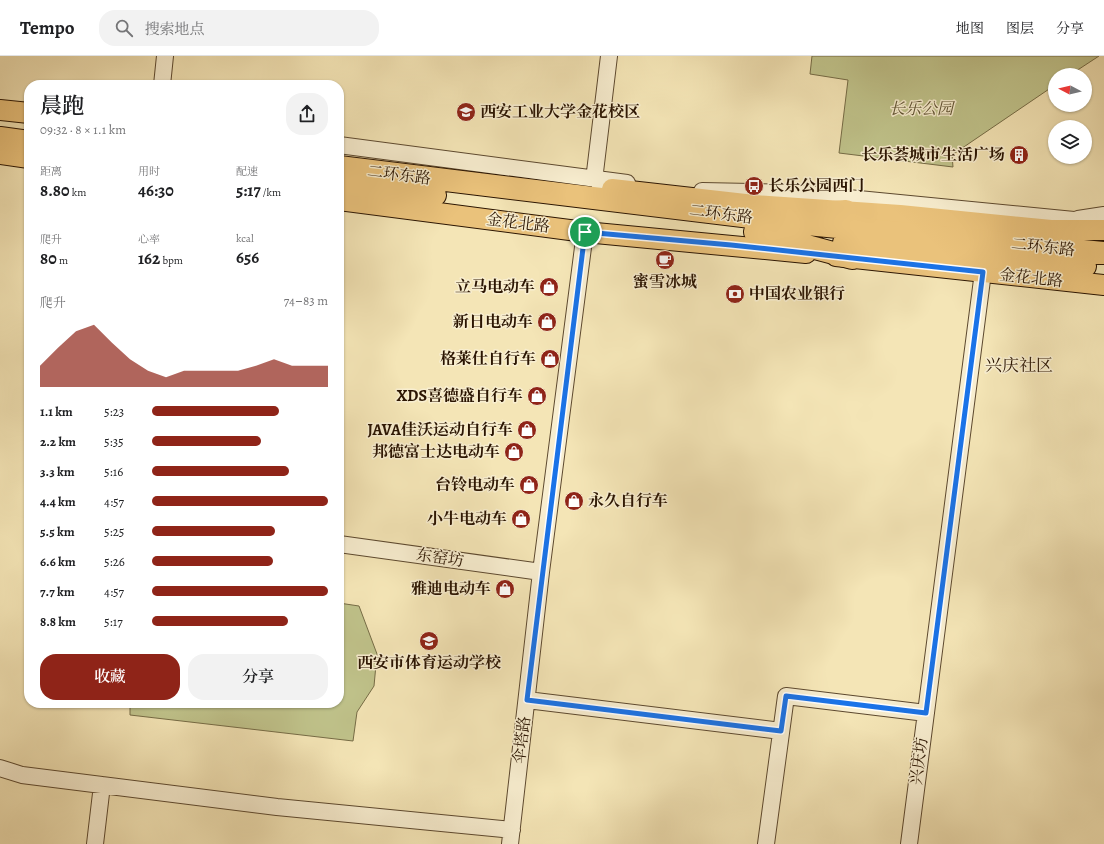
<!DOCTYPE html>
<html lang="zh">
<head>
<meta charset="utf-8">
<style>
  :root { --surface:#fff; --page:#f2f2f2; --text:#202124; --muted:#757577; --line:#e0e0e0; --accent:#8f2418 }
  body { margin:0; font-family:Alegreya,"Noto Serif SC",serif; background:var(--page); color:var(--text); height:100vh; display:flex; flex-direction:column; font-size:15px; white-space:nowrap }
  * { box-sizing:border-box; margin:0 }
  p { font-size:13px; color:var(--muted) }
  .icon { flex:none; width:22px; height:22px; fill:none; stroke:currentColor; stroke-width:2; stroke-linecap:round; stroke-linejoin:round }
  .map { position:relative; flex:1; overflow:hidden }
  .side { position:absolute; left:24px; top:24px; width:320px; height:628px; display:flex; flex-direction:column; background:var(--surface); border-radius:16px; box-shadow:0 1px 3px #0004 }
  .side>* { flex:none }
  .needle { width:26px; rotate:277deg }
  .tools { position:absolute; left:1048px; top:12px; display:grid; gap:8px }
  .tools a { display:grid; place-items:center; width:44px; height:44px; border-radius:50%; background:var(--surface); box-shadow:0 1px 3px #0004; font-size:20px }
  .pin { position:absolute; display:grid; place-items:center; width:34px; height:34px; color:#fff; margin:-17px; border:2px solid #fff; border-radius:50%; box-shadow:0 1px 4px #0007 }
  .round { display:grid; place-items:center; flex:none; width:42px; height:42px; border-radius:16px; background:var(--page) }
  .overview { display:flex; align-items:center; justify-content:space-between; height:68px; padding:0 16px }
  h1 { font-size:22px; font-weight:600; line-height:30px }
  .metrics { display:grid; grid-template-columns:repeat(3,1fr); gap:6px; height:68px; padding:4px 16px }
  .metrics div { display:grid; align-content:center }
  .metrics b { font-size:17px; font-weight:600 }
  .metrics small { font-size:11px; font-weight:400 }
  .metrics p { font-size:11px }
  .chart { height:112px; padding:8px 16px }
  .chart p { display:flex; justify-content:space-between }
  .chart svg { width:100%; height:72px; margin-top:4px; fill:var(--accent); opacity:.7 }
  .cta { display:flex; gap:8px; margin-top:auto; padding:8px 16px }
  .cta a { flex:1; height:46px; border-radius:16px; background:var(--accent); color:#fff; font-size:16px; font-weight:600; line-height:46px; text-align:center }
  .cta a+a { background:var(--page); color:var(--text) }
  ul { padding:0 16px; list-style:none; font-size:13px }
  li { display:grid; grid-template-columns:64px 48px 1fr; align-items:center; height:30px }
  li i { height:10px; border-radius:5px; background:var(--accent) }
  header { display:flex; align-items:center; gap:24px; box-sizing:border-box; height:56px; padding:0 20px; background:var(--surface); border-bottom:1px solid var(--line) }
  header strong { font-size:19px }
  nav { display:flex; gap:22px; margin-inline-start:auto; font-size:14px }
  .search { width:280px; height:36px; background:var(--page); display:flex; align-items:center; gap:10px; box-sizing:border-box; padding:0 14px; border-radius:16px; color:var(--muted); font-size:15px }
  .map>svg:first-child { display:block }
  .green { fill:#c0c38b; stroke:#766c46 }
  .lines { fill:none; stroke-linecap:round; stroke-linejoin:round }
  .minor-casing { stroke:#5d492f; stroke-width:18 }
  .major-casing { stroke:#2b1502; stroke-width:22 }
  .highway-casing { stroke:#2b1502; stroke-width:24 }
  .minor { stroke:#f8eed0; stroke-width:16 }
  .major { stroke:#eac27b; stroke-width:20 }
  .highway { stroke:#eac27b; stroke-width:22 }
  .route-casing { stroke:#fff; stroke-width:8 }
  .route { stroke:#1a73e8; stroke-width:5 }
  .labels { text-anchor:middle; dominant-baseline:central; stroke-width:3; stroke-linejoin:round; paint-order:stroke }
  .park-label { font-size:16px; font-style:italic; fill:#5f5232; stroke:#f8eed0 }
  .poi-label { font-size:16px; font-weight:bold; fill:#2b1502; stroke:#f8eed0; text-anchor:end }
  .street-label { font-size:16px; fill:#2b1502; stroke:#f8eed0 }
  .neighbourhood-label { font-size:17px; fill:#2b1502; stroke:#f8eed0 }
</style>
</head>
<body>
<header>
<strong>Tempo</strong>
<div class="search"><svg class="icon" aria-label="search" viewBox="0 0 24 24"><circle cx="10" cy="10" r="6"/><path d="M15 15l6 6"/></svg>搜索地点</div>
<nav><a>地图</a><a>图层</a><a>分享</a></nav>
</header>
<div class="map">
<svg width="1104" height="788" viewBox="0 0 1104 788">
  <rect width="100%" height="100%" fill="#f4e5b6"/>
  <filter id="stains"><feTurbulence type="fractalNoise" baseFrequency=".005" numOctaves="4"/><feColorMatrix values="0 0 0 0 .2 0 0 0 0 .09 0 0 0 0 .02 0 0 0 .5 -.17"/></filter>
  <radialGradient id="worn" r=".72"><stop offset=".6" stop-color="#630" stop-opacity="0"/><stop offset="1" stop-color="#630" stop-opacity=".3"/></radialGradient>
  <!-- green -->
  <path class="green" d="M 812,0 L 1099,0 L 1070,19 L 1055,19 L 1055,29 L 952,99 L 953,111 L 839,97 L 848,24 L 810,18 Z
    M 339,547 L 359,550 L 377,598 L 374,630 L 357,656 L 353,685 L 130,659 L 130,647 L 339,647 Z"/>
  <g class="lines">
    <defs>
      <path id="minor" d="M 162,29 L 165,0
        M 339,89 L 627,127
        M 601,132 L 595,116 L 609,0
        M 702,135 L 797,137 L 1074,164 L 1095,170
        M 1078,163 L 1104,159
        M 339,488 L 541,516
        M 527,644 L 781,675
        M 0,712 L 22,719 L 277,751 L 512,774
        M 95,788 L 102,729
        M 510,788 L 541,516 L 585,176
        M 766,788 L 786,640 L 926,657
        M 909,788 L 983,216"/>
      <path id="major" d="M 0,54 L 29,57
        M 0,98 L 29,102
        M 612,133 L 754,149 L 900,159 L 1051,174 L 1104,174
        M 339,144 L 585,176 L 806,197
        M 836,200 L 1104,229"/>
      <path id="highway" d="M 0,82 L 29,86
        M 339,111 L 807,168 L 1104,197
        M 339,127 L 435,139
        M 809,158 L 846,155
        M 755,176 L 852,202
        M 844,187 L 1085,210"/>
    </defs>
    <!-- minor casing -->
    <use href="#minor" class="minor-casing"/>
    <!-- major casing -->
    <use href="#major" class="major-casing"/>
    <!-- highway casing -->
    <use href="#highway" class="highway-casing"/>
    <!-- minor -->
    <use href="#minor" class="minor"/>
    <!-- major -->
    <use href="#major" class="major"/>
    <!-- highway -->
    <use href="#highway" class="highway"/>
  </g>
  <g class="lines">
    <defs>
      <path id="route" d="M 585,176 L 731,189 L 983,216 L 926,657 L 786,640 L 781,675 L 527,644 Z"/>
    </defs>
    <!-- route casing -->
    <use href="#route" class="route-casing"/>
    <!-- route -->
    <use href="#route" class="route"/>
  </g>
  <!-- icons -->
  <defs>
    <symbol id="university-disc" viewBox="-11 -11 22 22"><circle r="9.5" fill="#8f2418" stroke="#f8eed0"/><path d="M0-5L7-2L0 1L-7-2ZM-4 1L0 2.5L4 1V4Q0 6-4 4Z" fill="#fff"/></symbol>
    <symbol id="building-disc" viewBox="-11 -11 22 22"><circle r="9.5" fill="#8f2418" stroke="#f8eed0"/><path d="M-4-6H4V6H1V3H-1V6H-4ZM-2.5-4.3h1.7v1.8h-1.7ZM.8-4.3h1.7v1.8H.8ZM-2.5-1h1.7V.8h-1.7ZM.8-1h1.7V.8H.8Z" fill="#fff"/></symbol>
    <symbol id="bus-disc" viewBox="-11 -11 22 22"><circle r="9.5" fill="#8f2418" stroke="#f8eed0"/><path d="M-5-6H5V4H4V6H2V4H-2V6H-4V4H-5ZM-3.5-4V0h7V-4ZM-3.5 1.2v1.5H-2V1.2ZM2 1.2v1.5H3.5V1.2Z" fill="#fff"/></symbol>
    <symbol id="cafe-disc" viewBox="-11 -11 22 22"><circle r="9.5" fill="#8f2418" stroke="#f8eed0"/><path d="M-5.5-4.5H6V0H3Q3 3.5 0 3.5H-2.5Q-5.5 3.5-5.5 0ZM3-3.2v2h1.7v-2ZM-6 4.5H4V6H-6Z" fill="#fff"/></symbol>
    <symbol id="shop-disc" viewBox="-11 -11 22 22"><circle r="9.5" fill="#8f2418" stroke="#f8eed0"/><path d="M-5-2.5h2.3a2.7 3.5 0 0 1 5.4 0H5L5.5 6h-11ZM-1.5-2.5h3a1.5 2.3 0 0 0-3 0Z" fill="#fff"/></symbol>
    <symbol id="bank-disc" viewBox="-11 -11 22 22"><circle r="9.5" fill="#8f2418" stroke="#f8eed0"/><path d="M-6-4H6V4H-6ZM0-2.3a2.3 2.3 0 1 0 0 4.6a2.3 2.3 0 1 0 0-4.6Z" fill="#fff"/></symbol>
    <symbol id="school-disc" viewBox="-11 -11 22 22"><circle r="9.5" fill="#8f2418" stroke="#f8eed0"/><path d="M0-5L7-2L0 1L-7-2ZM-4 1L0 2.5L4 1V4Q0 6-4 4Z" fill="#fff"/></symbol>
  </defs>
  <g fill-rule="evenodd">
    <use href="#university-disc" x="455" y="45" width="22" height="22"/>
    <use href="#building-disc" x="1008" y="88" width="22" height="22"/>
    <use href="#bus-disc" x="743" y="119" width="22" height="22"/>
    <use href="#cafe-disc" x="654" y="193" width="22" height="22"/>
    <use href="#shop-disc" x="538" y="220" width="22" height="22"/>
    <use href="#bank-disc" x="724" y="227" width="22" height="22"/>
    <use href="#shop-disc" x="536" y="255" width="22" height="22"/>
    <use href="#shop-disc" x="539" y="292" width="22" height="22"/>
    <use href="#shop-disc" x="526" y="329" width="22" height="22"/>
    <use href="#shop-disc" x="516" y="363" width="22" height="22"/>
    <use href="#shop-disc" x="503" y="385" width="22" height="22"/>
    <use href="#shop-disc" x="518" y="418" width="22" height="22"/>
    <use href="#shop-disc" x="563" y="434" width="22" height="22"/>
    <use href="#shop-disc" x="510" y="452" width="22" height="22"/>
    <use href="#shop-disc" x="494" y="522" width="22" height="22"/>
    <use href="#school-disc" x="418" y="574" width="22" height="22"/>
  </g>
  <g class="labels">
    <!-- park labels -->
    <g class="park-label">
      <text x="921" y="53">长乐公园</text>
    </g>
    <!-- poi labels -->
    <g class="poi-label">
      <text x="480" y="56" text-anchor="start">西安工业大学金花校区</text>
      <text x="1005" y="99">长乐荟城市生活广场</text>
      <text x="768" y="130" text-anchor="start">长乐公园西门</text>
      <text x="665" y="226" text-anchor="middle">蜜雪冰城</text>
      <text x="535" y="231">立马电动车</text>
      <text x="749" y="238" text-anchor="start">中国农业银行</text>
      <text x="533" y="266">新日电动车</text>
      <text x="536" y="303">格莱仕自行车</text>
      <text x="523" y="340">XDS喜德盛自行车</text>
      <text x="513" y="374">JAVA佳沃运动自行车</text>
      <text x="500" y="396">邦德富士达电动车</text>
      <text x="515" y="429">台铃电动车</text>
      <text x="588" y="445" text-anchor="start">永久自行车</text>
      <text x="507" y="463">小牛电动车</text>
      <text x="491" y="533">雅迪电动车</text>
      <text x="429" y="607" text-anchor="middle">西安市体育运动学校</text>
    </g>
    <!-- street labels -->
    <g class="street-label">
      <text transform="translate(399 119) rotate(7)">二环东路</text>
      <text transform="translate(721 158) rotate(7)">二环东路</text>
      <text transform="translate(518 167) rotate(7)">金花北路</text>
      <text transform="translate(1043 191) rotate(6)">二环东路</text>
      <text transform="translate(1031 222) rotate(6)">金花北路</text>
      <text transform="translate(440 502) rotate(8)">东窑坊</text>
      <text transform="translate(522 684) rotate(-83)">伞塔路</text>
      <text transform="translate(919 705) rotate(-83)">兴庆坊</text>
    </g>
    <!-- neighbourhood labels -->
    <g class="neighbourhood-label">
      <text x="1019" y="309">兴庆社区</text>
    </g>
  </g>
  <rect width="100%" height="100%" filter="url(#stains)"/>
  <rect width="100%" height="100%" fill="url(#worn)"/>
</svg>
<div class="tools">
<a><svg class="needle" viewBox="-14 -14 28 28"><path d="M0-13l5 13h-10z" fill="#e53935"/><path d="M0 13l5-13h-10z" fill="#757577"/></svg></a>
<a><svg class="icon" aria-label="layers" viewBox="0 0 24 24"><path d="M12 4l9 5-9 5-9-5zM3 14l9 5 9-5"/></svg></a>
</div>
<div class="pin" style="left:585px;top:176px;background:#1e9e55"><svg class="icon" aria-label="arrive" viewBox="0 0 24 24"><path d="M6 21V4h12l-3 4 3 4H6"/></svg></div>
<section class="side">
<div class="overview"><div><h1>晨跑</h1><p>09:32 · 8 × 1.1 km</p></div><a class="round"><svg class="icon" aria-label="share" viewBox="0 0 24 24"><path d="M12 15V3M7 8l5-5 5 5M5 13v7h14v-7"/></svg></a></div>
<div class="metrics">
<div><p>距离</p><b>8.80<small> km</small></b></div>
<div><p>用时</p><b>46:30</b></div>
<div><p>配速</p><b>5:17<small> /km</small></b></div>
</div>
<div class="metrics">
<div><p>爬升</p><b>80<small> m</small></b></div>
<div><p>心率</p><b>162<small> bpm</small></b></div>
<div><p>kcal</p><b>656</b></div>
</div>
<div class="chart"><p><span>爬升</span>74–83 m</p>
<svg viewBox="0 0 160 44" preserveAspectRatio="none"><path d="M0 44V31L10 20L20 10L30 6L40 17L50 27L60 34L70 38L80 34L90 34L100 34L110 34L120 31L130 27L140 31L150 31L160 31V44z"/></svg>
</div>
<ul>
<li><b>1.1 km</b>5:23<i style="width:72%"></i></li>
<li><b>2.2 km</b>5:35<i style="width:62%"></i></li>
<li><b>3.3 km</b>5:16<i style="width:78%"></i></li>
<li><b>4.4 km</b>4:57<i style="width:100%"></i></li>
<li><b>5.5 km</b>5:25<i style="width:70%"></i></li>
<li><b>6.6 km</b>5:26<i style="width:69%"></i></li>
<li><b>7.7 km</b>4:57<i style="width:100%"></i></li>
<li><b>8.8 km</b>5:17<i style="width:77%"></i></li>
</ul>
<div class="cta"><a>收藏</a><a>分享</a></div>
</section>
</div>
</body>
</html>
